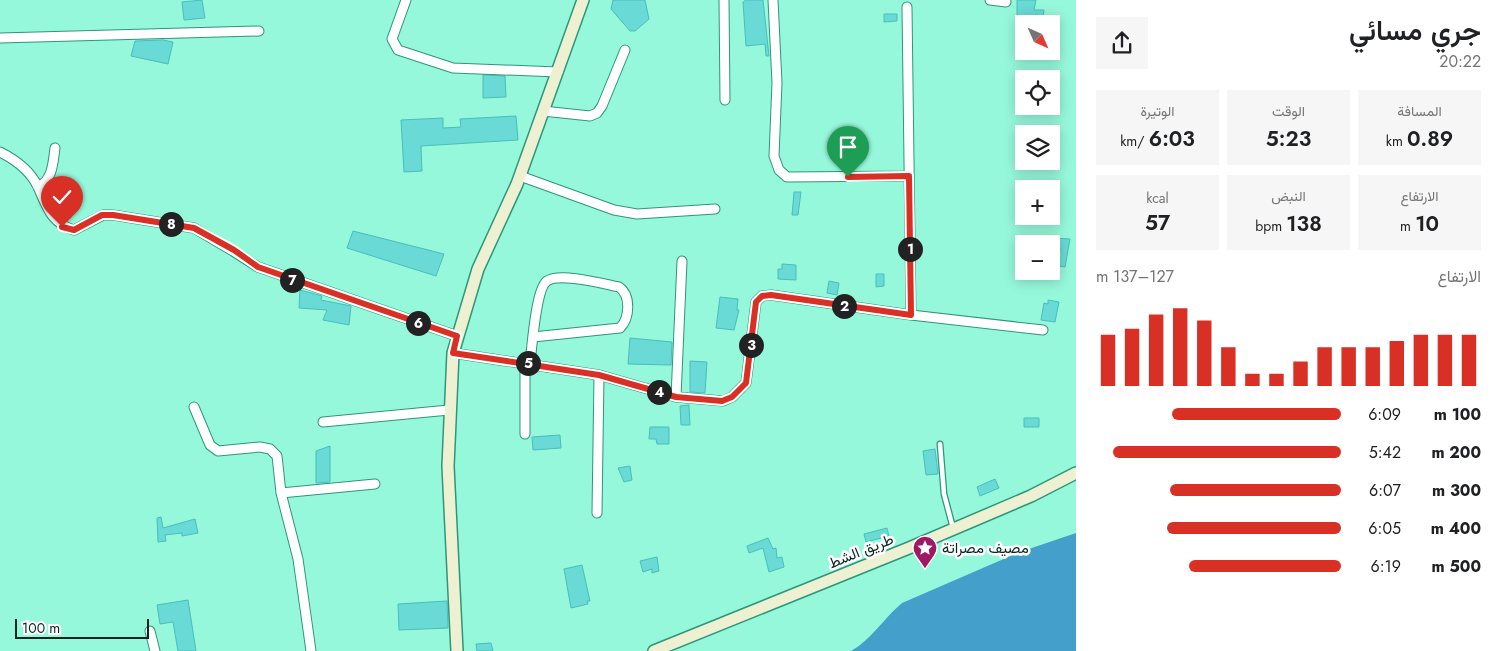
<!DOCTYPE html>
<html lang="ar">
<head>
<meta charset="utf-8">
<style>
  :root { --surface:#fff; --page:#f6f6f6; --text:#202124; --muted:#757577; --accent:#d93025 }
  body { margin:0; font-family:Jost,Vazirmatn,sans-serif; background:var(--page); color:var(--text); direction:rtl; height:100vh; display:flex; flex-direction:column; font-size:19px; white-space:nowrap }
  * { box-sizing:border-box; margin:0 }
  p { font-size:16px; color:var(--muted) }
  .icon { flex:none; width:28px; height:28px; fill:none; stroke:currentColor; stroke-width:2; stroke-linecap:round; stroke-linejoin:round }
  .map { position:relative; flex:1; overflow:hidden; direction:ltr }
  .sheet { display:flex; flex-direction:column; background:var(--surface); width:425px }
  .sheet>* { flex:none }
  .needle { width:32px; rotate:135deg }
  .buttons { position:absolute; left:1015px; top:15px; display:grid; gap:10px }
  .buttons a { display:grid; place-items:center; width:45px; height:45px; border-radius:0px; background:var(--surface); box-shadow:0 2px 12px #0003; font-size:25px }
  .scale { position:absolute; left:15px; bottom:12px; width:134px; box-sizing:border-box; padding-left:5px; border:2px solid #06271e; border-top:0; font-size:14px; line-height:18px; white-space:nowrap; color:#06271e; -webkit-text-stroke:4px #fff; paint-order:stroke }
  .pin { position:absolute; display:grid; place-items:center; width:42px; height:42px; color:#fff; margin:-51px -21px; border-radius:50% 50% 50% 0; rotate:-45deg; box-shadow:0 0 5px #0007 }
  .pin .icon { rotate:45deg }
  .km { position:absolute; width:25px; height:25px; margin:-12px; border-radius:50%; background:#222; color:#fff; font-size:14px; line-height:25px; text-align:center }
  .round { display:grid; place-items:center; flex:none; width:52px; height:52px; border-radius:0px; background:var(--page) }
  .summary { display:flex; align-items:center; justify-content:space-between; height:85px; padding:0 20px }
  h1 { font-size:28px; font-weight:600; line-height:38px }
  .metrics { display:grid; grid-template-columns:repeat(3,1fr); gap:8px; height:85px; padding:5px 20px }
  .metrics div { display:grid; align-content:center; border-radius:0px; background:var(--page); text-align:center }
  .metrics b { font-size:21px; font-weight:600 }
  .metrics small { font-size:14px; font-weight:400 }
  .metrics p { font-size:14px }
  .chart { height:140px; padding:10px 20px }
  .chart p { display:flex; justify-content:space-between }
  .chart svg { width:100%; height:90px; margin-top:5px; stroke:var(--accent); stroke-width:6 }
  ul { padding:0 20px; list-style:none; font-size:16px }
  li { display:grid; grid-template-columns:80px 60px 1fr; align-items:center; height:38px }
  li i { height:12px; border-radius:6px; background:var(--accent) }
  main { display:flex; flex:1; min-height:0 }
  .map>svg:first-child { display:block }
  .water { fill:#44a0ca }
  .building { fill:#69dad5; stroke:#4abeba }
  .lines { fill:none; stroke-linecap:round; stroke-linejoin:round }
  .lane-casing { stroke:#2d967b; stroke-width:7 }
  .street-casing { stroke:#2d967b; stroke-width:11 }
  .secondary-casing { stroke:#2d967b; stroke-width:14 }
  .lane { stroke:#fff; stroke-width:4.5 }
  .street { stroke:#fff; stroke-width:9 }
  .secondary { stroke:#eef0d2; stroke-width:11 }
  .route-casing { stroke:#fff; stroke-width:10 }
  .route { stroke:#d93025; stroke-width:6 }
  .labels { text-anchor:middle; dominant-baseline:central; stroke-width:5; stroke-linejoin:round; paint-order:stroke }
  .poi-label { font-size:15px; fill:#06271e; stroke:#fff; text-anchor:start }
  .street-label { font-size:15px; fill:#06271e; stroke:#fff }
</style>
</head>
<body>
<main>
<section class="sheet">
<div class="summary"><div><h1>جري مسائي</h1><p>20:22</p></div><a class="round"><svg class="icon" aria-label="share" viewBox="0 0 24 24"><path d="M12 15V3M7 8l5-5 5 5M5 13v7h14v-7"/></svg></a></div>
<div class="metrics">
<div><p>المسافة</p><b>0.89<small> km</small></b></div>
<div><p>الوقت</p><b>5:23</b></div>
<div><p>الوتيرة</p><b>6:03<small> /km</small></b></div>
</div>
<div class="metrics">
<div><p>الارتفاع</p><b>10<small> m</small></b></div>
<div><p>النبض</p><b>138<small> bpm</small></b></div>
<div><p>kcal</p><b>57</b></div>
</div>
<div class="chart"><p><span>الارتفاع</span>127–137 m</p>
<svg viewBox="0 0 160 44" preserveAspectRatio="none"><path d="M5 44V19M15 44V16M25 44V9M35 44V6M45 44V12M55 44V25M65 44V38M75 44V38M85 44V32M95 44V25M105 44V25M115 44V25M125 44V22M135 44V19M145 44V19M155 44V19"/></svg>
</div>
<ul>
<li><b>100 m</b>6:09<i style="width:69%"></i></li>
<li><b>200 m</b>5:42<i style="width:93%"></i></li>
<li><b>300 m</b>6:07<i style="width:70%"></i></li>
<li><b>400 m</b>6:05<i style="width:71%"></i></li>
<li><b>500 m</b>6:19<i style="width:62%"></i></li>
</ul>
</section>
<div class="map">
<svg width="1076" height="651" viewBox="0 0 1076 651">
  <rect width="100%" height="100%" fill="#96f8da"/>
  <!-- water -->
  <path class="water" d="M 1076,533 L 1076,651 L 851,651 C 871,640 884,618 902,603 L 1020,552 Z"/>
  <!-- building -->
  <path class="building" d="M 202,0 L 205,18 L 184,20 L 182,2 Z
    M 613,0 L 645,0 L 649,19 L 635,31 L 630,31 L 611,9 Z
    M 746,0 L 763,0 L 769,56 L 766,56 L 765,44 L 746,46 L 743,2 Z
    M 1017,0 L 1036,0 L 1034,10 L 1044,10 L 1042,24 L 1024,24 L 1024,26 L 1017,27 Z
    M 884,14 L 897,14 L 897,21 L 884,22 Z
    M 163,40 L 173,42 L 168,64 L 131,56 L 135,41 Z
    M 483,75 L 505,76 L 506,97 L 483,98 Z
    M 516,116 L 518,140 L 421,146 L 422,171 L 404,172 L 401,120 L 443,118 L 443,128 L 461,127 L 460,119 Z
    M 794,192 L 801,192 L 798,215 L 792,215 Z
    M 353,231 L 444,254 L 436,276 L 347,248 Z
    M 1051,238 L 1070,239 L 1065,267 L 1058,266 L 1060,248 L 1051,247 Z
    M 782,264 L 796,265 L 796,280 L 778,279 L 778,269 L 782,269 Z
    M 876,274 L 884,274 L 884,286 L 876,287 Z
    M 829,281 L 839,283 L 837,295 L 827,293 Z
    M 300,290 L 322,296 L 321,300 L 351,306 L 349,325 L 323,320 L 327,310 L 299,308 Z
    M 720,297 L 738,299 L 737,310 L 739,310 L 734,330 L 716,328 Z
    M 1048,300 L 1059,302 L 1055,322 L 1041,320 L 1044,303 L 1048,304 Z
    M 630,338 L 672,342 L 671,365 L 628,364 Z
    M 690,361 L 707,362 L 705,393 L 690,392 Z
    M 689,405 L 690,425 L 681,425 L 680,406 Z
    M 1024,418 L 1039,418 L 1039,427 L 1024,427 Z
    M 650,427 L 669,427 L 669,444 L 657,444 L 656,439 L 649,439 Z
    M 560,435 L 561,448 L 533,450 L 532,437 Z
    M 330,446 L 330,482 L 316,483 L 316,451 Z
    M 935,449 L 938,474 L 926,475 L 923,451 Z
    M 630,466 L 632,480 L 624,482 L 618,468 Z
    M 995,479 L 999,488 L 980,496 L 977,487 Z
    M 161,517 L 163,528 L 195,519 L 198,533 L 182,536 L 182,533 L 165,535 L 166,541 L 158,542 L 157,518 Z
    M 887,528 L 889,536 L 866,542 L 864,534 Z
    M 768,538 L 773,549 L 776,548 L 777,558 L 782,557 L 784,567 L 769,572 L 763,548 L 749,553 L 747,546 Z
    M 657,557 L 659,571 L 652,573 L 652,569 L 643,572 L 640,561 Z
    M 582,565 L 590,601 L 587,601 L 588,604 L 571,608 L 564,569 Z
    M 188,600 L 196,651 L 178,651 L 173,622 L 160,624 L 157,605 Z
    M 447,601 L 448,628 L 399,630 L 398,604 Z
    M 491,643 L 493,651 L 477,651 L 476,644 Z"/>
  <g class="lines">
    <defs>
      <path id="lane" d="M 940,444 L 944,494 L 953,528"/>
      <path id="street" d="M 406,0 L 392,39 L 398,50 L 453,68 L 558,72
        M 724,0 L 725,100
        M 773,0 L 777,83 L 774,156 L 779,170 L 787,177 L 909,176
        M 990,0 L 1006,2
        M 907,7 L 911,315
        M 0,38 L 259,31
        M 543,111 L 590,116 L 597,113 L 602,106 L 625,50
        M 0,152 C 16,160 30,170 38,187 C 53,180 53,162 55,148
        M 520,176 L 614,210 L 637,214 L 715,209
        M 38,187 C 47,207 51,223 74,230 L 103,215 L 113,215 L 194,228 L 233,251 L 258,267 L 457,336
        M 453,353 L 599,375 L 676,397 L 723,401 L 732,397 L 746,383 L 756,302 L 762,296 L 771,295 L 911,315 L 1043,330
        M 530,363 C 532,347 536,288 547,281 C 560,272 604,284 619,287 C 631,295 630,318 620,328 L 533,337
        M 676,397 L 682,261
        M 194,407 L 210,445 L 218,451 L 260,447 L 270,449 L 277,456 L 281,493 L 298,559 L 311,651
        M 323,422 L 449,410
        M 525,434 L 525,362
        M 281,493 L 375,484
        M 597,513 L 599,375
        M 150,631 L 155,651"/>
      <path id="secondary" d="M 457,651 L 448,466 L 453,353 L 478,269 L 517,184 L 583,0
        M 654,651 L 909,548 L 1031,496 L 1076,473"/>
    </defs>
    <!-- lane casing -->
    <use href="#lane" class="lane-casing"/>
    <!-- street casing -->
    <use href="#street" class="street-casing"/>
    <!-- secondary casing -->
    <use href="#secondary" class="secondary-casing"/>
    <!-- lane -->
    <use href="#lane" class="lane"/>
    <!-- street -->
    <use href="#street" class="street"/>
    <!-- secondary -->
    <use href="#secondary" class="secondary"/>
  </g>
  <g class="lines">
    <defs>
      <path id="route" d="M 62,227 L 74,230 L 102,215 L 113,215 L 194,228 L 234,250 L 258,267 L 457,336 L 453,353 L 599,375 L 676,397 L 722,401 L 732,397 L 746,383 L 756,302 L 762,296 L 771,295 L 911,315 L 909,176 L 848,177"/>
    </defs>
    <!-- route casing -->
    <use href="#route" class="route-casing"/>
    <!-- route -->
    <use href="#route" class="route"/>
  </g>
  <!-- icons -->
  <defs>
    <symbol id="sight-pin" viewBox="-11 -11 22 30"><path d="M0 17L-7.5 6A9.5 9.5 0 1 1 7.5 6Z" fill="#9f1866" stroke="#fff"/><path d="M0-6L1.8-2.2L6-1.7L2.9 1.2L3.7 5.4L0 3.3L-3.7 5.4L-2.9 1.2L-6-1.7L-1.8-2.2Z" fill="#fff"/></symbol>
  </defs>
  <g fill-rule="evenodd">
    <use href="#sight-pin" x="911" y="534" width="28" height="38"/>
  </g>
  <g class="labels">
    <!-- poi labels -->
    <g class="poi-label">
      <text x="942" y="548">مصيف مصراتة</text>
    </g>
    <!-- street labels -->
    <g class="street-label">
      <text transform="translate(861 551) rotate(-22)">طريق الشط</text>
    </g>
  </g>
</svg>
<div class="buttons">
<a><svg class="needle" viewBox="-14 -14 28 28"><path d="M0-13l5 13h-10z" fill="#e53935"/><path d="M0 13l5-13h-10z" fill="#757577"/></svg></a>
<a><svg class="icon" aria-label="locate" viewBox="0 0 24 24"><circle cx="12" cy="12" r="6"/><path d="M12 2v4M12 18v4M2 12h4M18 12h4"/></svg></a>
<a><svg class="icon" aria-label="layers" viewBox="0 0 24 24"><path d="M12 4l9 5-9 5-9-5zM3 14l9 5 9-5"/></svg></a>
<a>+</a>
<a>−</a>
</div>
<div class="scale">100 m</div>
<div class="pin" style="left:848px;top:177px;background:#1e9e55"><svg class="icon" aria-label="arrive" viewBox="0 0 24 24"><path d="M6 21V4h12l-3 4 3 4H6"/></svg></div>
<div class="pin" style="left:62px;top:227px;background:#d93025"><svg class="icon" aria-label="check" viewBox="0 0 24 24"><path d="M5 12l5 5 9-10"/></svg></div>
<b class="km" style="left:910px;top:249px">1</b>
<b class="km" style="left:844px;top:306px">2</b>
<b class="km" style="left:751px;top:345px">3</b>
<b class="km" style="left:659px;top:392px">4</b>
<b class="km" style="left:528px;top:363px">5</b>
<b class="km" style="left:418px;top:323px">6</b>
<b class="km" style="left:292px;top:280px">7</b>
<b class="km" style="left:171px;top:224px">8</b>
</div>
</main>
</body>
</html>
